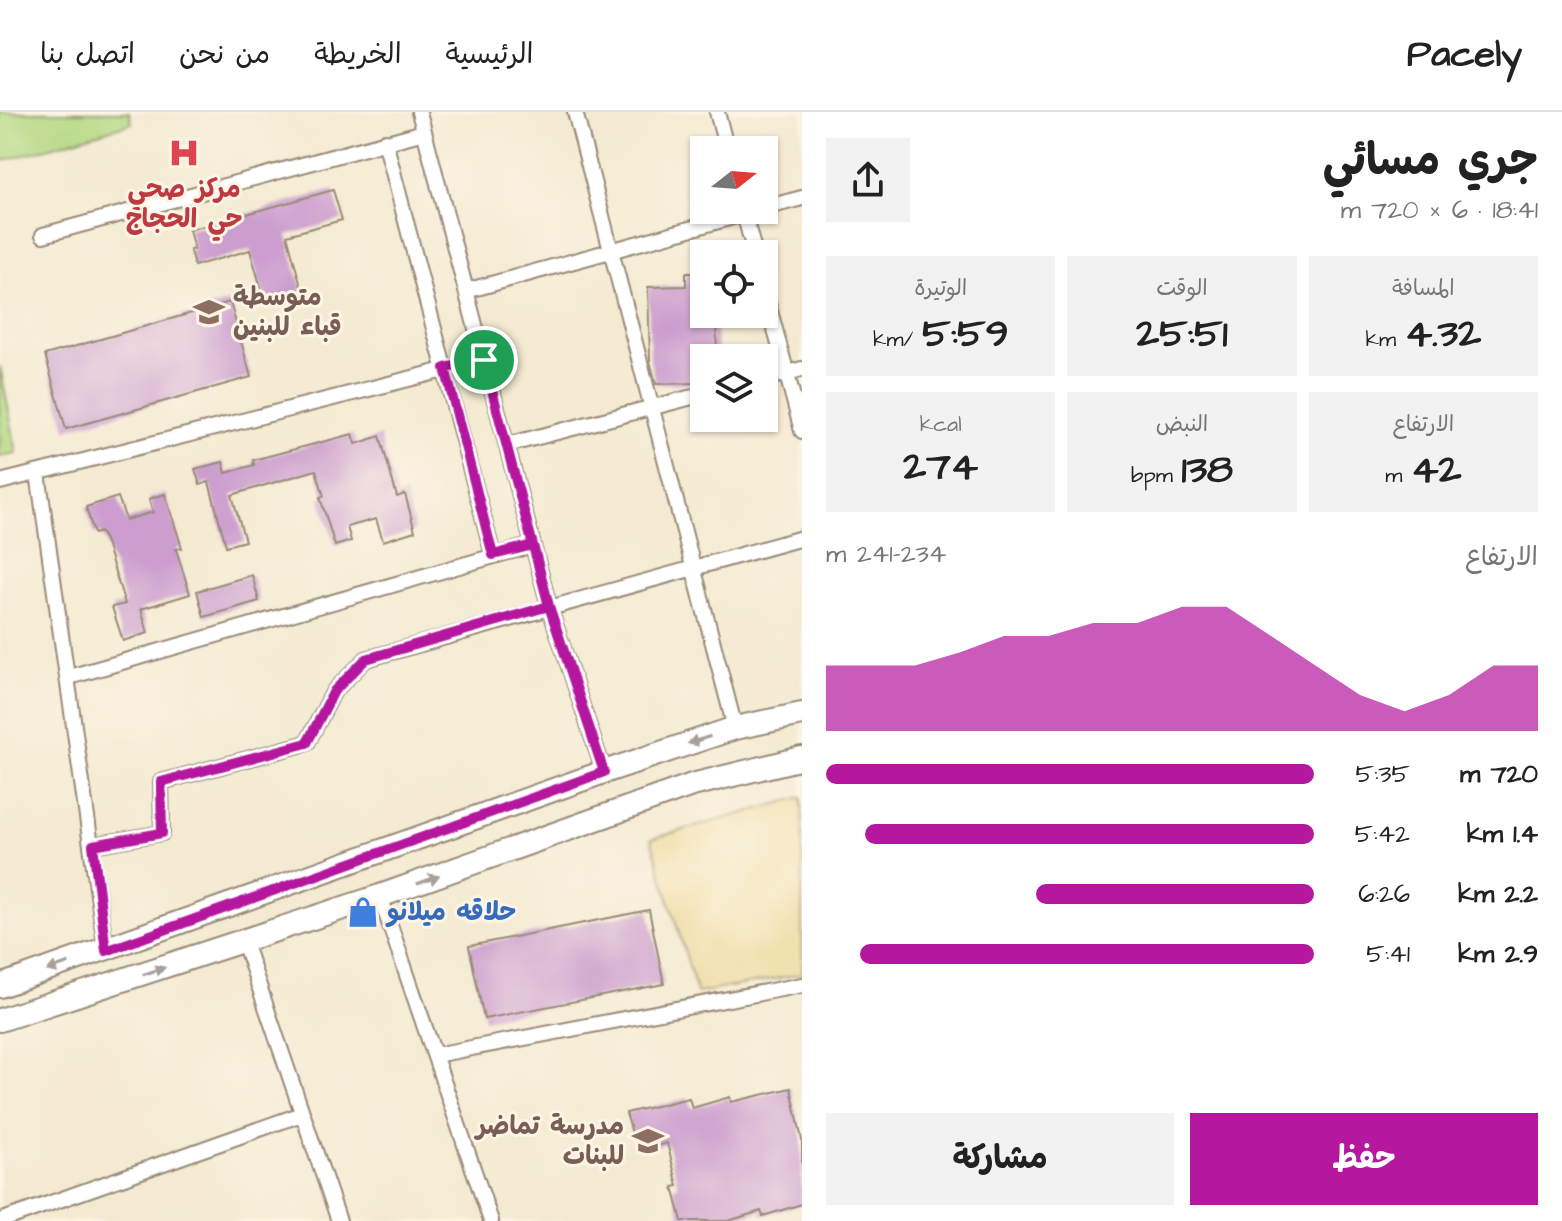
<!DOCTYPE html>
<html lang="ar">
<head>
<meta charset="utf-8">
<style>
  :root { --surface:#fff; --page:#f2f2f2; --text:#222; --muted:#767676; --line:#e0e0e0; --accent:#b5179e }
  body { margin:0; font-family:"Architects Daughter","Playpen Sans Arabic",sans-serif; background:var(--page); color:var(--text); direction:rtl; height:100vh; display:flex; flex-direction:column; font-size:30px; white-space:nowrap }
  * { box-sizing:border-box; margin:0 }
  p { font-size:26px; color:var(--muted) }
  .icon { flex:none; width:44px; height:44px; fill:none; stroke:currentColor; stroke-width:2; stroke-linecap:round; stroke-linejoin:round }
  .map { position:relative; flex:1; overflow:hidden; direction:ltr }
  .panel { display:flex; flex-direction:column; background:var(--surface); width:760px }
  .panel>* { flex:none }
  .needle { width:52px; rotate:73deg }
  .controls { position:absolute; left:690px; top:24px; display:grid; gap:16px }
  .controls a { display:grid; place-items:center; width:88px; height:88px; border-radius:0px; background:var(--surface); box-shadow:0 2px 6px #0004; font-size:40px }
  .pin { position:absolute; display:grid; place-items:center; width:68px; height:68px; color:#fff; margin:-34px; border:4px solid #fff; border-radius:50%; box-shadow:0 2px 8px #0007 }
  .round { display:grid; place-items:center; flex:none; width:84px; height:84px; border-radius:0px; background:var(--page) }
  .head { display:flex; align-items:center; justify-content:space-between; height:136px; padding:0 24px }
  h1 { font-size:44px; font-weight:700; line-height:60px }
  .metrics { display:grid; grid-template-columns:repeat(3,1fr); gap:12px; height:136px; padding:8px 24px }
  .metrics div { display:grid; align-content:center; border-radius:0px; background:var(--page); text-align:center }
  .metrics b { font-size:40px; font-weight:700 }
  .metrics small { font-size:22px; font-weight:400 }
  .metrics p { font-size:22px }
  .chart { height:224px; padding:16px 24px }
  .chart p { display:flex; justify-content:space-between }
  .chart svg { width:100%; height:144px; margin-top:8px; fill:var(--accent); opacity:.7 }
  .cta { display:flex; gap:16px; margin-top:auto; padding:16px 24px }
  .cta a { flex:1; height:92px; border-radius:0px; background:var(--accent); color:#fff; font-size:32px; font-weight:700; line-height:92px; text-align:center }
  .cta a+a { background:var(--page); color:var(--text) }
  ul { padding:0 24px; list-style:none; font-size:26px }
  li { display:grid; grid-template-columns:128px 96px 1fr; align-items:center; height:60px }
  li i { height:20px; border-radius:10px; background:var(--accent) }
  header { display:flex; align-items:center; gap:48px; box-sizing:border-box; height:112px; padding:0 40px; background:var(--surface); border-bottom:2px solid var(--line) }
  header strong { font-size:38px }
  nav { display:flex; gap:44px; margin-inline-start:auto; font-size:28px }
  main { display:flex; flex:1; min-height:0 }
  .map>svg:first-child { display:block }
  .green { fill:#b3d881; stroke:#778150; stroke-width:2 }
  .sand { fill:#eeda9e; stroke:#94825e; stroke-width:2 }
  .building { fill:#cc9ecf }
  .lines { fill:none; stroke-linecap:round; stroke-linejoin:round }
  .minor-casing { stroke:#988a78; stroke-width:18 }
  .secondary-casing { stroke:#988a78; stroke-width:26 }
  .minor { stroke:#fff; stroke-width:14 }
  .secondary { stroke:#fff; stroke-width:22 }
  .oneway { fill:#a79f9a }
  .route-casing { stroke:#fff; stroke-width:16 }
  .route { stroke:#b5179e; stroke-width:10 }
  .labels { text-anchor:middle; dominant-baseline:central; stroke-width:6; stroke-linejoin:round; paint-order:stroke }
  .health-label { font-size:26px; font-weight:bold; fill:#be3a42; stroke:#fcf5e5 }
  .education-label { font-size:26px; font-weight:bold; fill:#785e54; stroke:#fcf5e5; text-anchor:start }
  .shop-label { font-size:26px; font-weight:bold; fill:#366cbe; stroke:#fcf5e5; text-anchor:start }
</style>
</head>
<body>
<header>
<strong>Pacely</strong>
<nav><a>الرئيسية</a><a>الخريطة</a><a>من نحن</a><a>اتصل بنا</a></nav>
</header>
<main>
<section class="panel">
<div class="head"><div><h1>جري مسائي</h1><p>18:41 · 6 × 720 m</p></div><a class="round"><svg class="icon" aria-label="share" viewBox="0 0 24 24"><path d="M12 15V3M7 8l5-5 5 5M5 13v7h14v-7"/></svg></a></div>
<div class="metrics">
<div><p>المسافة</p><b>4.32<small> km</small></b></div>
<div><p>الوقت</p><b>25:51</b></div>
<div><p>الوتيرة</p><b>5:59<small> /km</small></b></div>
</div>
<div class="metrics">
<div><p>الارتفاع</p><b>42<small> m</small></b></div>
<div><p>النبض</p><b>138<small> bpm</small></b></div>
<div><p>kcal</p><b>274</b></div>
</div>
<div class="chart"><p><span>الارتفاع</span>234–241 m</p>
<svg viewBox="0 0 160 44" preserveAspectRatio="none"><path d="M0 44V24L10 24L20 24L30 20L40 15L50 15L60 11L70 11L80 6L90 6L100 15L110 24L120 33L130 38L140 33L150 24L160 24V44z"/></svg>
</div>
<ul>
<li><b>720 m</b>5:35<i style="width:100%"></i></li>
<li><b>1.4 km</b>5:42<i style="width:92%"></i></li>
<li><b>2.2 km</b>6:26<i style="width:57%"></i></li>
<li><b>2.9 km</b>5:41<i style="width:93%"></i></li>
</ul>
<div class="cta"><a>حفظ</a><a>مشاركة</a></div>
</section>
<div class="map">
<svg width="802" height="1109" viewBox="0 0 802 1109">
  <rect width="100%" height="100%" fill="#fcf5e5"/>
  <filter id="ink" filterUnits="userSpaceOnUse"><feTurbulence type="fractalNoise" baseFrequency=".0125" numOctaves="2"/><feDisplacementMap in="SourceGraphic" scale="16" xChannelSelector="R" yChannelSelector="G"/><feConvolveMatrix kernelMatrix="1 2 1 2 8 2 1 2 1" color-interpolation-filters="sRGB"/></filter>
  <filter id="wash" filterUnits="userSpaceOnUse"><feTurbulence type="fractalNoise" baseFrequency=".006" numOctaves="4" result="noise"/><feDisplacementMap in="SourceGraphic" scale="32" xChannelSelector="R" yChannelSelector="G"/><feGaussianBlur stdDeviation="1.8" result="paint"/><feColorMatrix in="noise" values="0 0 0 0 0 0 0 0 0 0 0 0 0 0 0 0 0 1.4 0 .05"/><feComposite in="paint" operator="in"/></filter>
  <g filter="url(#wash)">
    <rect width="100%" height="100%" fill="#f4ead1"/>
    <!-- green -->
    <path class="green" d="M 0,0 L 129,0 L 132,11 L 0,50 Z
      M 0,254 L 17,341 L 0,344 Z"/>
    <!-- sand -->
    <path class="sand" d="M 802,685 L 802,862 L 697,881 L 651,727 Z"/>
    <g id="blocks">
      <!-- building -->
      <path class="building" d="M 333,78 L 342,108 L 287,123 L 303,182 L 266,193 L 250,138 L 194,154 L 190,138 L 194,137 L 189,118 Z
        M 686,161 L 704,161 L 704,202 L 716,202 L 717,246 L 704,246 L 704,271 L 656,272 L 650,249 L 648,175 L 686,174 Z
        M 230,190 L 251,265 L 66,317 L 45,243 Z
        M 353,322 L 356,332 L 380,324 L 397,385 L 405,382 L 415,419 L 383,429 L 376,407 L 347,415 L 351,429 L 335,434 L 320,385 L 324,384 L 316,358 L 232,383 L 245,429 L 226,434 L 209,370 L 200,373 L 195,357 L 223,350 L 226,361 L 254,353 L 253,348 Z
        M 165,382 L 182,436 L 176,437 L 190,482 L 141,497 L 148,521 L 123,529 L 112,495 L 125,492 L 105,428 L 100,420 L 94,422 L 86,395 L 118,385 L 126,408 L 153,400 L 149,387 Z
        M 252,463 L 259,489 L 204,505 L 197,479 Z
        M 649,798 L 664,872 L 484,907 L 469,834 Z
        M 791,976 L 802,1028 L 802,1092 L 763,1104 L 761,1099 L 728,1109 L 682,1109 L 673,1075 L 678,1074 L 667,1031 L 643,1038 L 638,1019 L 632,1021 L 626,1001 L 689,986 L 692,996 L 730,985 L 731,990 Z"/>
    </g>
  </g>
  <g filter="url(#ink)">
    <use href="#blocks" fill-opacity="0" stroke="#988a78" stroke-width="2"/>
    <g class="lines">
      <defs>
        <path id="minor" d="M 419,0 L 549,494 L 604,660
          M 575,0 L 735,616
          M 717,0 L 727,38
          M 385,29 L 493,443
          M 764,96 L 802,86
          M 743,98 L 755,142
          M 43,123 L 424,20
          M 764,176 L 802,319
          M 466,179 L 758,98
          M 764,267 L 802,257
          M 507,333 L 704,282
          M 38,361 L 106,839
          M 0,370 L 484,248
          M 69,565 L 533,433
          M 93,733 L 162,721 L 161,670 L 307,631 L 334,579 L 366,547 L 802,426
          M 380,784 L 491,1109
          M 244,830 L 339,1109
          M 435,943 L 802,873
          M 0,1109 L 302,1002"/>
        <path id="secondary" d="M 0,874 L 604,660 L 735,616 L 802,602
          M 0,908 L 380,784 L 692,673 L 802,646"/>
      </defs>
      <!-- minor casing -->
      <use href="#minor" class="minor-casing"/>
      <!-- secondary casing -->
      <use href="#secondary" class="secondary-casing"/>
      <!-- minor -->
      <use href="#minor" class="minor"/>
      <!-- secondary -->
      <use href="#secondary" class="secondary"/>
    </g>
    <!-- one-way arrows -->
    <defs><path id="oneway-solid" d="M-6-.8H1V-3.2L6.5 0L1 3.2V.8H-6Z" transform="scale(2)"/></defs>
    <g class="oneway">
      <use href="#oneway-solid" transform="translate(699 628) rotate(162)"/>
      <use href="#oneway-solid" transform="translate(428 768) rotate(-20)"/>
      <use href="#oneway-solid" transform="translate(58 855) rotate(161)"/>
      <use href="#oneway-solid" transform="translate(154 859) rotate(-18)"/>
    </g>
  </g>
  <g class="lines" filter="url(#ink)">
    <defs>
      <path id="route" d="M 484,248 L 549,494 L 366,547 L 334,579 L 307,631 L 161,670 L 162,721 L 93,733 L 106,839 L 604,660 L 549,494 L 533,433 L 493,443 L 445,256 L 484,248"/>
    </defs>
    <!-- route casing -->
    <use href="#route" class="route-casing"/>
    <!-- route -->
    <use href="#route" class="route"/>
  </g>
  <!-- icons -->
  <defs>
    <symbol id="hospital-bare" viewBox="-9 -9 18 18"><path d="M-5-5h3v3.5h4V-5h3V5h-3V1.5h-4V5h-3Z" fill="#e0444e" stroke="#fcf5e5" stroke-width="2.5" paint-order="stroke"/></symbol>
    <symbol id="school-bare" viewBox="-9 -9 18 18"><path d="M0-5L7-2L0 1L-7-2ZM-4 1L0 2.5L4 1V4Q0 6-4 4Z" fill="#8d6e63" stroke="#fcf5e5" stroke-width="2.5" paint-order="stroke"/></symbol>
    <symbol id="shop-bare" viewBox="-9 -9 18 18"><path d="M-5-2.5h2.3a2.7 3.5 0 0 1 5.4 0H5L5.5 6h-11ZM-1.5-2.5h3a1.5 2.3 0 0 0-3 0Z" fill="#3f7fe0" stroke="#fcf5e5" stroke-width="2.5" paint-order="stroke"/></symbol>
  </defs>
  <g fill-rule="evenodd">
    <use href="#hospital-bare" x="162" y="19" width="44" height="44"/>
    <use href="#school-bare" x="187" y="178" width="44" height="44"/>
    <use href="#shop-bare" x="341" y="778" width="44" height="44"/>
    <use href="#school-bare" x="626" y="1007" width="44" height="44"/>
  </g>
  <g class="labels">
    <!-- health labels -->
    <g class="health-label">
      <text x="184" y="77">مركز صحي<tspan x="184" dy="30">حي الحجاج</tspan></text>
    </g>
    <!-- education labels -->
    <g class="education-label">
      <text x="233" y="185">متوسطة<tspan x="233" dy="30">قباء للبنين</tspan></text>
      <text x="624" y="1014" text-anchor="end">مدرسة تماضر<tspan x="624" dy="30">للبنات</tspan></text>
    </g>
    <!-- shop labels -->
    <g class="shop-label">
      <text x="387" y="800">حلاقه ميلانو</text>
    </g>
  </g>
</svg>
<div class="controls">
<a><svg class="needle" viewBox="-14 -14 28 28"><path d="M0-13l5 13h-10z" fill="#e53935"/><path d="M0 13l5-13h-10z" fill="#767676"/></svg></a>
<a><svg class="icon" aria-label="locate" viewBox="0 0 24 24"><circle cx="12" cy="12" r="6"/><path d="M12 2v4M12 18v4M2 12h4M18 12h4"/></svg></a>
<a><svg class="icon" aria-label="layers" viewBox="0 0 24 24"><path d="M12 4l9 5-9 5-9-5zM3 14l9 5 9-5"/></svg></a>
</div>
<div class="pin" style="left:484px;top:248px;background:#1e9e55"><svg class="icon" aria-label="arrive" viewBox="0 0 24 24"><path d="M6 21V4h12l-3 4 3 4H6"/></svg></div>
</div>
</main>
</body>
</html>
